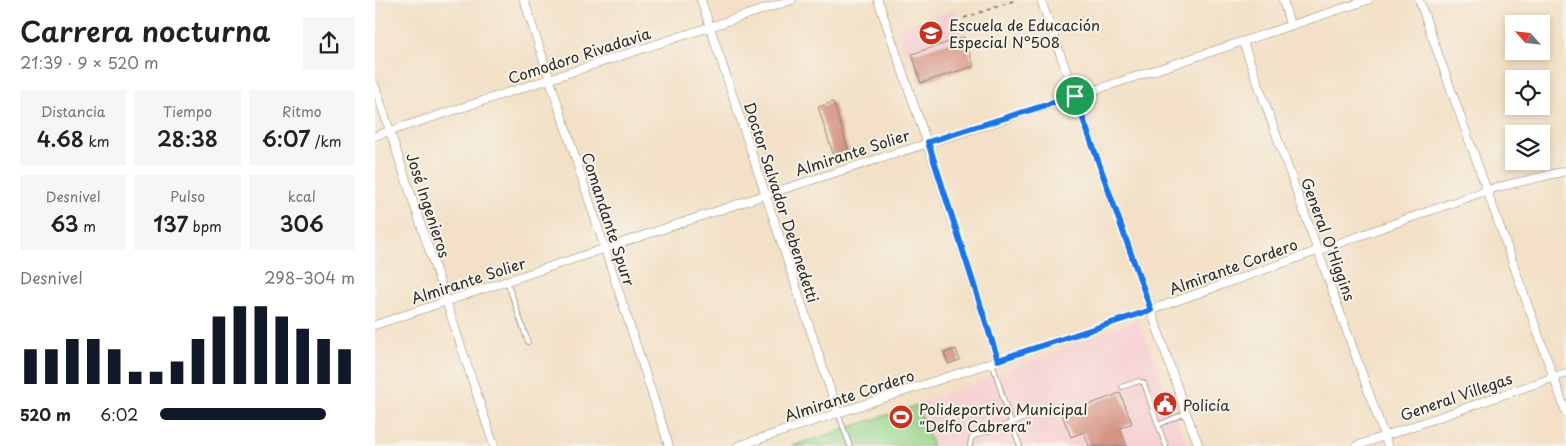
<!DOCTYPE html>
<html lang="es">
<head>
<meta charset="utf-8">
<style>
  :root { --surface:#fff; --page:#f6f6f6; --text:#202124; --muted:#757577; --accent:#111827 }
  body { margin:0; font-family:"Playpen Sans",sans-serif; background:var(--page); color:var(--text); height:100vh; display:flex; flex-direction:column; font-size:19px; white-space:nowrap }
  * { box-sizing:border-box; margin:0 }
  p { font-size:16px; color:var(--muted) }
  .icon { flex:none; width:28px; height:28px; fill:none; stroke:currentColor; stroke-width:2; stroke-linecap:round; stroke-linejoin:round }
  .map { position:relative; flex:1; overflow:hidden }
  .details { display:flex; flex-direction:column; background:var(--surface); width:375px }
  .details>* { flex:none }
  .needle { width:32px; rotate:297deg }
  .buttons { position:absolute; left:1130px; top:15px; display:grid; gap:10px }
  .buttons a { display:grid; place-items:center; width:45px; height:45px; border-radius:0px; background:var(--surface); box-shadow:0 2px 8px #0003; font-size:25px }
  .pin { position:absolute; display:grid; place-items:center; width:42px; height:42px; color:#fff; margin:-21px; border:2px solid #fff; border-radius:50%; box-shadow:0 1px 5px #0007 }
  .round { display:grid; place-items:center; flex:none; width:52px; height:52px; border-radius:0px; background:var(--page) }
  .overview { display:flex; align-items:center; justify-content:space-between; height:85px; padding:0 20px }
  h1 { font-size:28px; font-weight:600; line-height:38px }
  .stats { display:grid; grid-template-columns:repeat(3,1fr); gap:8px; height:85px; padding:5px 20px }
  .stats div { display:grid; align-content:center; border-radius:0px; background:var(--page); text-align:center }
  .stats b { font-size:21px; font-weight:600 }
  .stats small { font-size:14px; font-weight:400 }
  .stats p { font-size:14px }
  .chart { height:140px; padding:10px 20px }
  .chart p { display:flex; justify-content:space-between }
  .chart svg { width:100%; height:90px; margin-top:5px; stroke:var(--accent); stroke-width:6 }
  ul { padding:0 20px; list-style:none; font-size:16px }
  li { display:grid; grid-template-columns:80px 60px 1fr; align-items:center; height:38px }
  li i { height:12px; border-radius:6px; background:var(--accent) }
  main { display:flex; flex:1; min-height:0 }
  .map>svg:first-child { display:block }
  .built { fill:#f7cfd2 }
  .green { fill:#94d48a; stroke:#60805a }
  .building { fill:#d59585 }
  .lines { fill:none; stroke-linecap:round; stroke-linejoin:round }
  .lane-casing { stroke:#8f8678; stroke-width:5.5 }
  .street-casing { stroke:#8f8678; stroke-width:9 }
  .path { stroke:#8f8678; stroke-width:2; stroke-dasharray:4 4; stroke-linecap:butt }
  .lane { stroke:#fff; stroke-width:4 }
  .street { stroke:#fff; stroke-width:8 }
  .route-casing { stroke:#fff; stroke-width:10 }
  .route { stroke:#1a73e8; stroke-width:6 }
  .labels { text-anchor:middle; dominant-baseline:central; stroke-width:4; stroke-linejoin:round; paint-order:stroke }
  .poi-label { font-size:15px; fill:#2b2b2b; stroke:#f7f3e8; text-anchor:start }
  .street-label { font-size:15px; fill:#2b2b2b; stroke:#f7f3e8 }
</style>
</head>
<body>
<main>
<section class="details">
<div class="overview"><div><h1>Carrera nocturna</h1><p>21:39 · 9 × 520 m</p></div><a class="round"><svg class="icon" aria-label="share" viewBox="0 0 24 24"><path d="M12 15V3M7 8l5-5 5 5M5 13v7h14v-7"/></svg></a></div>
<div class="stats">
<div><p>Distancia</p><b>4.68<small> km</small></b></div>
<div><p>Tiempo</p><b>28:38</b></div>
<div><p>Ritmo</p><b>6:07<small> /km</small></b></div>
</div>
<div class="stats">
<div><p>Desnivel</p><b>63<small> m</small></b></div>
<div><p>Pulso</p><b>137<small> bpm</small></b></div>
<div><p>kcal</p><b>306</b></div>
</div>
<div class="chart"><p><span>Desnivel</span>298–304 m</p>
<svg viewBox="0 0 160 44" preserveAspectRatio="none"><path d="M5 44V27M15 44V27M25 44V22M35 44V22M45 44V27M55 44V38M65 44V38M75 44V33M85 44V22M95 44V11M105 44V6M115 44V6M125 44V11M135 44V17M145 44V22M155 44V27"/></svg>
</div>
<ul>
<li><b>520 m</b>6:02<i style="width:85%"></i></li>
</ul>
</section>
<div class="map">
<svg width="1191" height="446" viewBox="0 0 1191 446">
  <rect width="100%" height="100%" fill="#f7f3e8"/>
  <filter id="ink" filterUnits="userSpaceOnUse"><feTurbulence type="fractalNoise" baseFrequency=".02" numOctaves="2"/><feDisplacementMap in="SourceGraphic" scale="10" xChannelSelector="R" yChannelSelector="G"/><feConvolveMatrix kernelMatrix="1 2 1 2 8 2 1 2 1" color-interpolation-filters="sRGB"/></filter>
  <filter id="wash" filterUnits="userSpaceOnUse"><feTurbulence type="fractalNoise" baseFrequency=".0096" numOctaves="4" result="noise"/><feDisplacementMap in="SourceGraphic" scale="20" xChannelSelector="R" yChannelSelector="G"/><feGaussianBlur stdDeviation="1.12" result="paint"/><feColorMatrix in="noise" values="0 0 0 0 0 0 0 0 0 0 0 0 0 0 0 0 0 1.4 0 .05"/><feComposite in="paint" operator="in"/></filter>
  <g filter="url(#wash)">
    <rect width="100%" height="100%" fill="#f3e0c6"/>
    <!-- built -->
    <path class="built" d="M 580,9 L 589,37 L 532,56 L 522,28 Z
      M 763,319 L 813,446 L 558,446 L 542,405 Z"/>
    <!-- green -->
    <path class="green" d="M 542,405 L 558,446 L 417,446 Z"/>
    <g id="blocks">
      <!-- building -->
      <path class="building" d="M 589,37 L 599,66 L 546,83 L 537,54 Z
        M 458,102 L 475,155 L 460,160 L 443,107 Z
        M 581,349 L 585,360 L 573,364 L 569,353 Z
        M 745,393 L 757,423 L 745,428 L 752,446 L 714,446 L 709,432 L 696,437 L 687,415 Z"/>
    </g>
  </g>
  <g filter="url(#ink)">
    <use href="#blocks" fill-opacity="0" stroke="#8f8678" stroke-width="1"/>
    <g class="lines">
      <defs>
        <path id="lane" d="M 132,281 L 153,342
          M 747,387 L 764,381 L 769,383 L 783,425
          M 463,413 L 475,446
          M 595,446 L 596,439 L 599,436 L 636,423 L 617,362
          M 645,446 L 636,423 L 681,407
          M 791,446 L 783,425 L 811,413"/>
        <path id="street" d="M 149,0 L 294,446
          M 326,0 L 463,413
          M 503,0 L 560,166 L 623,360
          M 666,0 L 776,310 L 811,413 L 824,446
          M 908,0 L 915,25
          M 1044,0 L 1191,412
          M 868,42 L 1013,446
          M 0,86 L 119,446
          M 0,136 L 417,0
          M 0,325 L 390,195 L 714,92 L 993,0
          M 363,446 L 776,310 L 1119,188 L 1191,171
          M 981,446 L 1191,373"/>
      </defs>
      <!-- lane casing -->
      <use href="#lane" class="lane-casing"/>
      <!-- street casing -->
      <use href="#street" class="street-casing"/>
      <!-- path -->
      <path class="path" d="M 589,18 L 641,0"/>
      <!-- lane -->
      <use href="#lane" class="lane"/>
      <!-- street -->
      <use href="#street" class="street"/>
    </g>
  </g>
  <g class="lines" filter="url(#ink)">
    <defs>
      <path id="route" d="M 700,96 L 776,310 L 623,360 L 553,142 Z"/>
    </defs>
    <!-- route casing -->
    <use href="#route" class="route-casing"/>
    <!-- route -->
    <use href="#route" class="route"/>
  </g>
  <!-- icons -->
  <defs>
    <symbol id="school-disc" viewBox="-11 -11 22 22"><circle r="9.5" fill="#c8321e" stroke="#f7f3e8"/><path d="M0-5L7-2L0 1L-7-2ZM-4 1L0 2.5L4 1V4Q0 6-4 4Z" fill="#fff"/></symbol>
    <symbol id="civic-disc" viewBox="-11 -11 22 22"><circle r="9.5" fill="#c8321e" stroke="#f7f3e8"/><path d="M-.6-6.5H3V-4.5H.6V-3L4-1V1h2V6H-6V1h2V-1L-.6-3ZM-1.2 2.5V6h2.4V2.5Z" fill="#fff"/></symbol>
    <symbol id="stadium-disc" viewBox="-11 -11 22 22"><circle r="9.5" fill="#c8321e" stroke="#f7f3e8"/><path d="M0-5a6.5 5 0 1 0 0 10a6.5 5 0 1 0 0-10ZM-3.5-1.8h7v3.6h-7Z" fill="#fff"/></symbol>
  </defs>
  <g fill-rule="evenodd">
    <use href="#school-disc" x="542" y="19" width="28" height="28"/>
    <use href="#civic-disc" x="776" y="390" width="28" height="28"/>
    <use href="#stadium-disc" x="512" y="403" width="28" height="28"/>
  </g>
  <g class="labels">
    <!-- poi labels -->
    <g class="poi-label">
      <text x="574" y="24">Escuela de Educación<tspan x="574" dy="17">Especial N°508</tspan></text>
      <text x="808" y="404">Policía</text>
      <text x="544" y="408">Polideportivo Municipal<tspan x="544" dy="17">"Delfo Cabrera"</tspan></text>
    </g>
    <!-- street labels -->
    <g class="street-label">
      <text transform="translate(204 55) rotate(-18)">Comodoro Rivadavia</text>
      <text transform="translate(477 152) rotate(-18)">Almirante Solier</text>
      <text transform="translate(407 202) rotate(72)">Doctor Salvador Debenedetti</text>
      <text transform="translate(54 205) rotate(72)">José Ingenieros</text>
      <text transform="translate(234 219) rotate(72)">Comandante Spurr</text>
      <text transform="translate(954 239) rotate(70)">General O'Higgins</text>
      <text transform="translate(858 266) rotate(-20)">Almirante Cordero</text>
      <text transform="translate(93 280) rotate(-18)">Almirante Solier</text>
      <text transform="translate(474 395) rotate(-18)">Almirante Cordero</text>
      <text transform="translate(1081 396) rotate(-19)">General Villegas</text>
    </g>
  </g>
</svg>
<div class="buttons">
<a><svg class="needle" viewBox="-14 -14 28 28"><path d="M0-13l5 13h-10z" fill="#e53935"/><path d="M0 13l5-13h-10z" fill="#757577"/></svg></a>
<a><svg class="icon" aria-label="locate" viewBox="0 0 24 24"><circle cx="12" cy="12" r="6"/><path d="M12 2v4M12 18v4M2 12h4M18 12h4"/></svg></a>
<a><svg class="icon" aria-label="layers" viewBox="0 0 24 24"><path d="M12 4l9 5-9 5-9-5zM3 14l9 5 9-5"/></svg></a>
</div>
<div class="pin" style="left:700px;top:96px;background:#1e9e55"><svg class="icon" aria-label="arrive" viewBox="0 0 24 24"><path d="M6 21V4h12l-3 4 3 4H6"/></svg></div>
</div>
</main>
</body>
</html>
